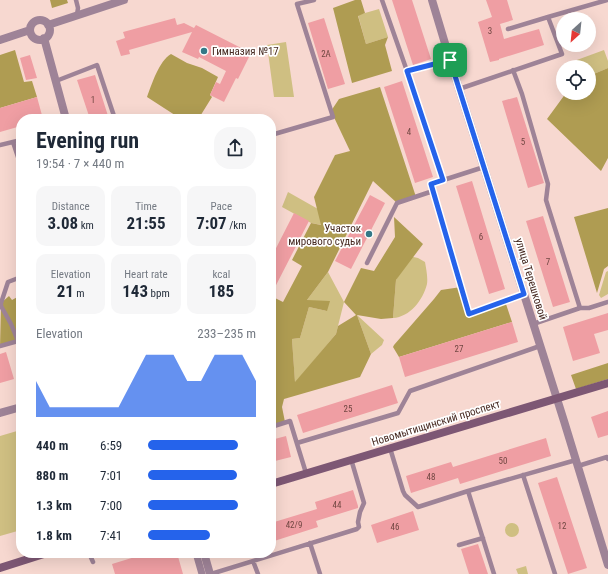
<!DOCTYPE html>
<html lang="en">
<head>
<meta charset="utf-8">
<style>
  :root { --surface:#fff; --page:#f6f6f7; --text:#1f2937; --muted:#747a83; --accent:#2563eb }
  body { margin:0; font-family:"Roboto Condensed",sans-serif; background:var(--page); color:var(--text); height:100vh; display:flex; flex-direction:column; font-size:15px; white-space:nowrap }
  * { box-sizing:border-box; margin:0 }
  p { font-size:13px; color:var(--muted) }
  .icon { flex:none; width:22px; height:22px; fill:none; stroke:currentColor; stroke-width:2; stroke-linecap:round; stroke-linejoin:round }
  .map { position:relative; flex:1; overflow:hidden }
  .sheet { position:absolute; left:16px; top:114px; width:260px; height:444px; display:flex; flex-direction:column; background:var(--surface); border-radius:16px; box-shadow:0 4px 16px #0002 }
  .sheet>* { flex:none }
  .needle { width:26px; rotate:207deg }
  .buttons { position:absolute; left:556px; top:12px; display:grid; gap:8px }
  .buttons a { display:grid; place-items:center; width:40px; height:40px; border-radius:50%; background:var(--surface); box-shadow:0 4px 16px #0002; font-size:20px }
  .pin { position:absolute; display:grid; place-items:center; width:34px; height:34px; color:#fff; margin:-17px; border-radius:8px; box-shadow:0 2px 6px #0006 }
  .round { display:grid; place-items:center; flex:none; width:42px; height:42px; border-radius:16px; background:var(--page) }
  .summary { display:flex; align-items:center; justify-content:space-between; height:68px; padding:0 20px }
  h1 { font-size:22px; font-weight:700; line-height:30px }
  .figures { display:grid; grid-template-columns:repeat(3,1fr); gap:6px; height:68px; padding:4px 20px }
  .figures div { display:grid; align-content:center; border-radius:10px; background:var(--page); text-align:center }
  .figures b { font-size:17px; font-weight:700 }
  .figures small { font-size:11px; font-weight:400 }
  .figures p { font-size:11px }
  .chart { height:112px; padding:8px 20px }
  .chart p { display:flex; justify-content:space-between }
  .chart svg { width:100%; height:72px; margin-top:4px; fill:var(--accent); opacity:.7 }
  ul { padding:0 20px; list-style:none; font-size:13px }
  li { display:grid; grid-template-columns:64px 48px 1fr; align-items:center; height:30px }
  li i { height:10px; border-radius:5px; background:var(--accent) }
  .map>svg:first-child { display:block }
  .green { fill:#cfbf82 }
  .forest { fill:#af9c52 }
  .building { fill:#ef9ea3 }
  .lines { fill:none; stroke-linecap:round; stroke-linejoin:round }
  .service { stroke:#9e8397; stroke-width:4.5 }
  .pedestrian { stroke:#9e8397; stroke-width:7 }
  .minor { stroke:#9e8397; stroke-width:8 }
  .tertiary { stroke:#9e8397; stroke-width:8 }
  .secondary { stroke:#7d5774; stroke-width:8 }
  .route-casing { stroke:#fff; stroke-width:8 }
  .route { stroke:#2563eb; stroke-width:5 }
  .poi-dot { fill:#347887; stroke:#fff; stroke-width:1.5 }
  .labels { text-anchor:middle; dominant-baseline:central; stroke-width:3.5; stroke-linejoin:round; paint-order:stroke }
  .number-label { font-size:9px; fill:#714742 }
  .poi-label { font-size:11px; fill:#472a22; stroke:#fff; text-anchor:start }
  .street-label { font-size:11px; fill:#472a22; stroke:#fff }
</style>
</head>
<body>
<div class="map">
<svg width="608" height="574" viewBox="0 0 608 574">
  <rect width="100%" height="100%" fill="#f7d8d0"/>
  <!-- green -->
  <path class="green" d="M 379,9 L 388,37 L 366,44 L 358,15 Z
    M 286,42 L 294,97 L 274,97 L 267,45 Z
    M 604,50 L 608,61 L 608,68 L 589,76 L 589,67 L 568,67 L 566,64 Z
    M 288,192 L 318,209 L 322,225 L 311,223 L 282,207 Z
    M 409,256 L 418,258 L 425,262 C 426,268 428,277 427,284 C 423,300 410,317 393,318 L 396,280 Z
    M 608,271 L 608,294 L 601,298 L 599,295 L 606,272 Z
    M 328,272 L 344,302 L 336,334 L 295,383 L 292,339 L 300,338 L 309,307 L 327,311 L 307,300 Z
    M 357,315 L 384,340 L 382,345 L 371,354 Z
    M 17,431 L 21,444 L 21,530 L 0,536 L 0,436 Z
    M505 530a7 7 0 1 1 14 0a7 7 0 1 1-14 0Z
    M 526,566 L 528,574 L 518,574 L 516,569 Z"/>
  <!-- forest -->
  <path class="forest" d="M 50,0 L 67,0 L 68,3 L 52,8 Z
    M 355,0 L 361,0 L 365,13 L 358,16 L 366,44 L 388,37 L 385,45 L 392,71 L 352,83 L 333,8 Z
    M 15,50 L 24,82 L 32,81 L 37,97 L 0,108 L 0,55 Z
    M 171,54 L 187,63 L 202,68 L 218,77 L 210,95 L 212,97 L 199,118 L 181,119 L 147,97 C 152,84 159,61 171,54 Z
    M 608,68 L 608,158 L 601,171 L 547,119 L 566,93 L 589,93 L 589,76 Z
    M 380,87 L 416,197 L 397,203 L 373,181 L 328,272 L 307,300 L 330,301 L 327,311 L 309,307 L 300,338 L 292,339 L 295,382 L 336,334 L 338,326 L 356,315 L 344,302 L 361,268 L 374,271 L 395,237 L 394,217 L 423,244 L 396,280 L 393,318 L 381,319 L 357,315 L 371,354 L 360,377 L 284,399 L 282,407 L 285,422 L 271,427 L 271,391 L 276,389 L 271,374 L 271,296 L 283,302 L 302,266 L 292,260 L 311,223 L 321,225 L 314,197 L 335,155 L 350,151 L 331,111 L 339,99 Z
    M 608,208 L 608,266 L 604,269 L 597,293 L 574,217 Z
    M 461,287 L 469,314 L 505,301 L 512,322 L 399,357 L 393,347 L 394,345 L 434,299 L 441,290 Z
    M 21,295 L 21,350 L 18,341 L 0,347 L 1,303 L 9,296 L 12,300 Z
    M 608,363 L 608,379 L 576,389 L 571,375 Z"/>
  <!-- building -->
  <path class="building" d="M 392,0 L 412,0 L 431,59 L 413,65 Z
    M 486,0 L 507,0 L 513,20 L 500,24 L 504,39 L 539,29 L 544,45 L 499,59 L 499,60 L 490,62 L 478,22 L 492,17 Z
    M 175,18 L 177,25 L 184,23 L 194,28 L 196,25 L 251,53 L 238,79 L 236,78 L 224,102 L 210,95 L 216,82 L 220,84 L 226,71 L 199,57 L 198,59 L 182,52 L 192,32 L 129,50 L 130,54 L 121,56 L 116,41 L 125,38 L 123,32 Z
    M 324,18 L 345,84 L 328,89 L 308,23 Z
    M 30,55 L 37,78 L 26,80 L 20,58 Z
    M 95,75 L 109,119 L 90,119 L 77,80 Z
    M 402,81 L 433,177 L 415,183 L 384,87 Z
    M 37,97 L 43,119 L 21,119 L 21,126 L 0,132 L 0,108 Z
    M 517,97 L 544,183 L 528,188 L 502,101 Z
    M 472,181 L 505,289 L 489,294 L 456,186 Z
    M 370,195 L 385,203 L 351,269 L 335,261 Z
    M 294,213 L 309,221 L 271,295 L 271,258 Z
    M 543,216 L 570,302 L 553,307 L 526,221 Z
    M 608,313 L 608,330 L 594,334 L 600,353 L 573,361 L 563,327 Z
    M 512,322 L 518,342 L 405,377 L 399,357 Z
    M 6,352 L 14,379 L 0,383 L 0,354 Z
    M 392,385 L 398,403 L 303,433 L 297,415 Z
    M 608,411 L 608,435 L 598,438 L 591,417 Z
    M 286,436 L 291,457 L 271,462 L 271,440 Z
    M 546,438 L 551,456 L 460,484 L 458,478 L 411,493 L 406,476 L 451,462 L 453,467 Z
    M 557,477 L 587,568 L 568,574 L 538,483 Z
    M 353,490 L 358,506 L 358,508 L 316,521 L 318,527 L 271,542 L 271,523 L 317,509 L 315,502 Z
    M 413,511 L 419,530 L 377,543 L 371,525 Z
    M 478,544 L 488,574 L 469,574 L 461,549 Z
    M 148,553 L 177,553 L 183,574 L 115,574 L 112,564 Z"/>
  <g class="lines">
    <!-- service -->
    <path class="service" d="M 76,0 L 78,8 L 77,15
      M 382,0 L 407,71 L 443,180
      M 508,29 L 548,17
      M 513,70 L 522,94 L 548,184 L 546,200 L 580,308 L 533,324
      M 407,71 L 450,60
      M 56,81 L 97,65 L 115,119
      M 459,89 L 562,54 L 548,17 L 607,0
      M 271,135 L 333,117 L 297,4 L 314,0
      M 13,142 L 21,166
      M 0,145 L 21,140
      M 484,167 L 431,184 L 469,314 L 524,294
      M 367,263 L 397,203 L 433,191
      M 0,306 L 1,306 L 1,303 L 8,282 L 21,277
      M 1,306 L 11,324 L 18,341
      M 580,308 L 589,308 L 608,302
      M 0,346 L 18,341 L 21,350
      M 271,427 L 290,421 L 306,473
      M 297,443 L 398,413 L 410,391 L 540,346
      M 390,448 L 403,491 L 405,495 L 418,507 L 468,491 L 576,460
      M 578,466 L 607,457 L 608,459
      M 523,475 L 555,574
      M 468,491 L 494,574
      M 310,543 L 320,574
      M 459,545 L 483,538
      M 89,553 L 93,562
      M 253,561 L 258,574
      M 211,574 L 357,529 L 359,527 L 358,522 L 360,512 L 364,503 L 351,459"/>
    <!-- pedestrian -->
    <path class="pedestrian" d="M 196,553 L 202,574"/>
    <!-- minor -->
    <path class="minor" d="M 432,0 L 450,60 L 564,421 L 608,565
      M30 30a10 10 0 1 1 20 0a10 10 0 1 1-20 0Z
      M 48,25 L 124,0
      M 44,38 L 66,119
      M 0,40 L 30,30"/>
    <!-- tertiary -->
    <path class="tertiary" d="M 0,413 L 21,407
      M 204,553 L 210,574"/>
    <!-- secondary -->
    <path class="secondary" d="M 271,484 L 608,383
      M 0,568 L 47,553"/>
  </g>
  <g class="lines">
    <defs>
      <path id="route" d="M 450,60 L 524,294 L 469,314 L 431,184 L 443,180 L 407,71 Z"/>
    </defs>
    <!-- route casing -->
    <use href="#route" class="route-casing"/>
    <!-- route -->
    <use href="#route" class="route"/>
  </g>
  <!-- markers -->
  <g class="poi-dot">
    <circle cx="204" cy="51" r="4"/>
    <circle cx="369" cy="234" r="4"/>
  </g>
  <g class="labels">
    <!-- number labels -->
    <g class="number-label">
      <text x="490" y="31">3</text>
      <text x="326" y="54">2А</text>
      <text x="93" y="100">1</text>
      <text x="409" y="132">4</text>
      <text x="523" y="142">5</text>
      <text x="481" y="237">6</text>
      <text x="548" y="262">7</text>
      <text x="459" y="349">27</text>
      <text x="348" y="409">25</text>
      <text x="503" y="461">50</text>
      <text x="431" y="477">48</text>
      <text x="337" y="505">44</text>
      <text x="294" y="525">42/9</text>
      <text x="562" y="526">12</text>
      <text x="395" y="527">46</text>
    </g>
    <!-- poi labels -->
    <g class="poi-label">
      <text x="212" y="51">Гимназия №17</text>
      <text x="361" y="228" text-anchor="end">Участок<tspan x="361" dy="13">мирового судьи</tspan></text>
    </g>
    <!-- street labels -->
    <g class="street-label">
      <text transform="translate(531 279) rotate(73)">улица Терешковой</text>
      <text transform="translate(436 423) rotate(-17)">Новомытищинский проспект</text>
    </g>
  </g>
</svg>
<div class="buttons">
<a><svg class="needle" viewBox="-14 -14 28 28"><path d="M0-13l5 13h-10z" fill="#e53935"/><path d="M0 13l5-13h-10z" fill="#747a83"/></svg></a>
<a><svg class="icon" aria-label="locate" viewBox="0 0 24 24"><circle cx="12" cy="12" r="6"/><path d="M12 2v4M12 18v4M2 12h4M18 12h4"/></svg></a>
</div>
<div class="pin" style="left:450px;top:60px;background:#1e9e55"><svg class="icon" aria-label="arrive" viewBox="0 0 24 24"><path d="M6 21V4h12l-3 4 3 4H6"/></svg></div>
<section class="sheet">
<div class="summary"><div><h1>Evening run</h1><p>19:54 · 7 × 440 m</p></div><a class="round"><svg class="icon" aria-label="share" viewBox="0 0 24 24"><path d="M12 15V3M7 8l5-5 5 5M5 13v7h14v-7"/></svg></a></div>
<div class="figures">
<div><p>Distance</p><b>3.08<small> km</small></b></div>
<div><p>Time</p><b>21:55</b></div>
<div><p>Pace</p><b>7:07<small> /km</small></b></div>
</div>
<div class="figures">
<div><p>Elevation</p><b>21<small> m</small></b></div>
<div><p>Heart rate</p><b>143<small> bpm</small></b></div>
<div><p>kcal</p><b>185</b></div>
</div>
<div class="chart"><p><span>Elevation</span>233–235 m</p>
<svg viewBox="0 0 160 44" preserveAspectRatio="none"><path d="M0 44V22L10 38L20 38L30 38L40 38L50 38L60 38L70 22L80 6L90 6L100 6L110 22L120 22L130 6L140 6L150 6L160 22V44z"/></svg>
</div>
<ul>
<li><b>440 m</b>6:59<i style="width:83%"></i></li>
<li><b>880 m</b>7:01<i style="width:82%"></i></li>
<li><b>1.3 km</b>7:00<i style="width:83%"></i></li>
<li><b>1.8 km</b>7:41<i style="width:57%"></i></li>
</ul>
</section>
</div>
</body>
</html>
